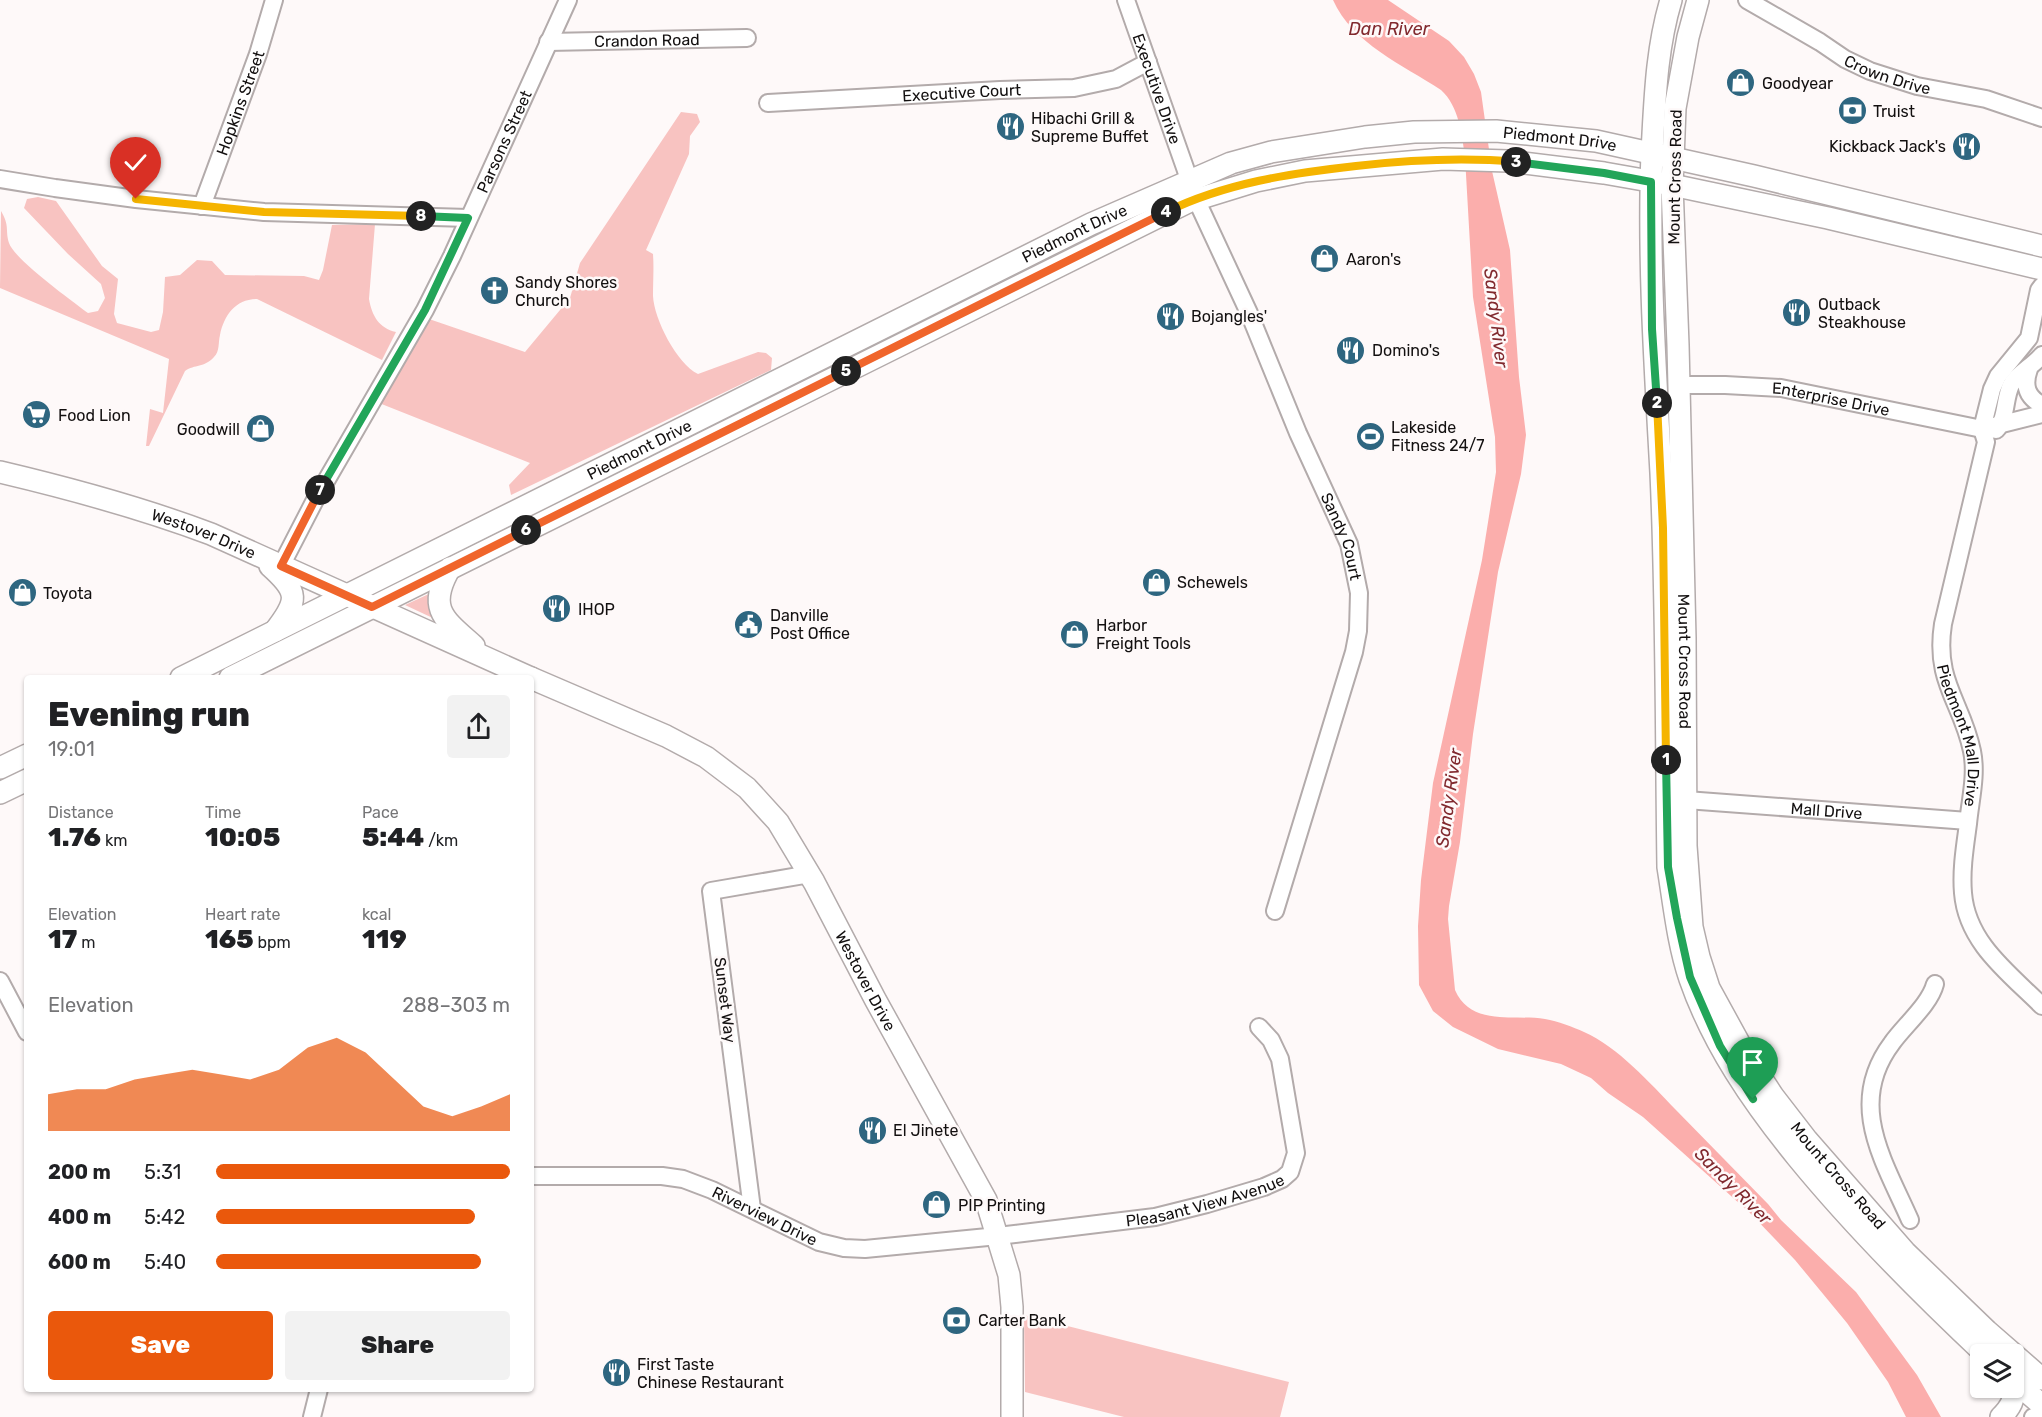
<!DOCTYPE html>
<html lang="en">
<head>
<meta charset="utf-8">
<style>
  :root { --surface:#fff; --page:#f2f2f2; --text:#202124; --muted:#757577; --accent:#ea580c }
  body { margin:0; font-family:Rubik,sans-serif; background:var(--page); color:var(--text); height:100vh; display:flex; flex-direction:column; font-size:22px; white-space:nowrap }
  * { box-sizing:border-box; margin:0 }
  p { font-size:20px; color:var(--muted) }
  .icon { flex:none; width:33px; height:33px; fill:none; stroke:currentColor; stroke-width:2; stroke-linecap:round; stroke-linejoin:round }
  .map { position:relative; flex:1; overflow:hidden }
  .drawer { position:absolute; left:24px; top:675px; width:510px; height:717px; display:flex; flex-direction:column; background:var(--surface); border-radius:6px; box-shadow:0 2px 4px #0004 }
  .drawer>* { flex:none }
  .controls { position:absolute; left:1970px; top:1344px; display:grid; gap:12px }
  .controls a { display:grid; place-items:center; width:54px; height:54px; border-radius:6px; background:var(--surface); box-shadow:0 2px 4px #0004; font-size:30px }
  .pin { position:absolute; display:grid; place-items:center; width:51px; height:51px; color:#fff; margin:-62px -26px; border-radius:50% 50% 50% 0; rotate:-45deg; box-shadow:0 0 6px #0007 }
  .pin .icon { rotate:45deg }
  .km { position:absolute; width:30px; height:30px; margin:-15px; border-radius:50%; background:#222; color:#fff; font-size:16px; line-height:30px; text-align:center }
  .round { display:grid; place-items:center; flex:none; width:63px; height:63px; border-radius:6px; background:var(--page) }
  .overview { display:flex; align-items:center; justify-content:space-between; height:102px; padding:0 24px }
  h1 { font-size:33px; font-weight:800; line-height:45px }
  .metrics { display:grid; grid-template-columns:repeat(3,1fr); gap:9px; height:102px; padding:6px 24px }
  .metrics div { display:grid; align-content:center }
  .metrics b { font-size:26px; font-weight:800 }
  .metrics small { font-size:16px; font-weight:400 }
  .metrics p { font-size:16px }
  .chart { height:168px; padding:12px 24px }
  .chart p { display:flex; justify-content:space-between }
  .chart svg { width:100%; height:108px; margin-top:6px; fill:var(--accent); opacity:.7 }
  .button { display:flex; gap:12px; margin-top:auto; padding:12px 24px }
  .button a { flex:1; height:69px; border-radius:6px; background:var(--accent); color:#fff; font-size:24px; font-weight:800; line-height:69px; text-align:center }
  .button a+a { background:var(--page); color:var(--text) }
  ul { padding:0 24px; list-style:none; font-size:20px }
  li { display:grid; grid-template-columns:96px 72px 1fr; align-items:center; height:45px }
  li i { height:15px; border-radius:8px; background:var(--accent) }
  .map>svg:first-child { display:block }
  .green { fill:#f8c3c1 }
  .water { fill:#fbaeac }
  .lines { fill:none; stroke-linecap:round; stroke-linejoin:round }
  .minor-casing { stroke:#b3abab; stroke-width:20 }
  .major-casing { stroke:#b3abab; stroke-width:24 }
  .minor { stroke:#fff; stroke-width:16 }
  .major { stroke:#fff; stroke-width:21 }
  .split-1-casing { stroke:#fff; stroke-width:12 }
  .split-2-casing { stroke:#fff; stroke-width:12 }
  .split-3-casing { stroke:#fff; stroke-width:12 }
  .split-4-casing { stroke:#fff; stroke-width:12 }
  .split-5-casing { stroke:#fff; stroke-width:12 }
  .split-6-casing { stroke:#fff; stroke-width:12 }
  .split-7-casing { stroke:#fff; stroke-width:12 }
  .split-8-casing { stroke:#fff; stroke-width:12 }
  .split-9-casing { stroke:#fff; stroke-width:12 }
  .split-1 { stroke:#22a559; stroke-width:8 }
  .split-2 { stroke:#f5b400; stroke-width:8 }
  .split-3 { stroke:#22a559; stroke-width:8 }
  .split-4 { stroke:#f5b400; stroke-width:8 }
  .split-5 { stroke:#f0652b; stroke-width:8 }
  .split-6 { stroke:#f0652b; stroke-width:8 }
  .split-7 { stroke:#f0652b; stroke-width:8 }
  .split-8 { stroke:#22a559; stroke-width:8 }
  .split-9 { stroke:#f5b400; stroke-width:8 }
  .labels { text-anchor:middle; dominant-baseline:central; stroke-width:5; stroke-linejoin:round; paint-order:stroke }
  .street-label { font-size:16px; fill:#131010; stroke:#fef9f9 }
  .poi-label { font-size:16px; fill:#131010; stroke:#fef9f9; text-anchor:start }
  .water-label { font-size:18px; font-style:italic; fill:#81292e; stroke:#fef9f9 }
</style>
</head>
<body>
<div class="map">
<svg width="2042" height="1417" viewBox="0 0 2042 1417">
  <rect width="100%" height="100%" fill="#fef9f9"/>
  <!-- green -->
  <path class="green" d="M 681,112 L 697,114 L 700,122 L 690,136 L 689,154 L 646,250 L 653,254 C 654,268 653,281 653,296 C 654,319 677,364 698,374 L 758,352 L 766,353 L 772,358 L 771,370 L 511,495 L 509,485 L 530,463 L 379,403 L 429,319 L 525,352 L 570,298 L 580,263 Z
    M 38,197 L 56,201 L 102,266 L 118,279 L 114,314 L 117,323 L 151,332 L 159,330 L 163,312 L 165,277 L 180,275 L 197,260 L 212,261 L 225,275 L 304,276 L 319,280 L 323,270 L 332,225 L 375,224 L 369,299 C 372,316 379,328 396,332 L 382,360 L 257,299 C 236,299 224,315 220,335 C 218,343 220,351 214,357 C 204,368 195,364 185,371 L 149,446 L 146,446 L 150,409 L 163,413 L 169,359 L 0,288 L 1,211 C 10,226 5,230 9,243 C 14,259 72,301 88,313 L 98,311 L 105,298 L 101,284 L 68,254 L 24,208 L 27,199 Z
    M 431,593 L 437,620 L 405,605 Z
    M 1024,1315 L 1289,1382 L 1280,1417 L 1124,1417 L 1025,1392 Z"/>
  <!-- water -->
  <path class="water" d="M 1333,0 L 1388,0 L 1449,41 L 1464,57 L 1474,74 L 1481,92 L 1492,171 L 1510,250 L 1519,377 L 1526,435 L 1521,474 L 1498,572 L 1473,734 L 1460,842 L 1449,906 L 1448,919 L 1455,990 C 1471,1027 1514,1014 1545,1019 C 1558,1021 1573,1027 1584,1032 C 1618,1047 1650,1083 1675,1109 C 1706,1141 1737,1172 1768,1204 L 1781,1220 L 1856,1292 L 1917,1375 L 1941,1417 L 1906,1417 L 1888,1382 L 1847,1323 L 1795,1260 L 1750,1213 L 1643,1117 L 1608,1093 L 1591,1078 L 1561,1064 L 1498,1049 L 1453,1027 L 1433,1011 L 1419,985 L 1418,926 L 1421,880 L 1433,783 L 1482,560 L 1496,472 L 1495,437 L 1473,297 L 1465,157 C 1462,135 1459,106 1441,90 C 1403,65 1352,43 1333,0 Z"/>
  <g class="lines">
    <defs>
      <g id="minor">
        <path id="s1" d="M 1126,0 L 1196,199 L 1249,313 L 1298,433 L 1349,544 L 1359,593 L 1358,631 L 1354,652 L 1275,911"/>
        <path id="s2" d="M 1747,0 L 1820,42 L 1845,59 L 1870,71 L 1917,86 L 1986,99 L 2042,118"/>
        <path id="s3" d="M 548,42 L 747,38"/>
        <path id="s4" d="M 768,103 L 1000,90 L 1074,88 L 1116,79 L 1148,62"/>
        <path d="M 0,179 L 55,188 L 136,199 L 264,212 L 468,218"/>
        <path id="s5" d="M 202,206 L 258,54 L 274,0"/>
        <path d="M 2029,369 C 2023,386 2027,397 2042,405"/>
        <path id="s6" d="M 1678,385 L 1725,385 L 1781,388 L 1982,429 L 2042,414"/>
        <path id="s7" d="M 1982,429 L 1986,442 L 1943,624 C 1934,682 1962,702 1972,751 C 1977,775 1970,801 1968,824 C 1965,846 1961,870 1963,893 C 1967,943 2009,973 2042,1006"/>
        <path d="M 1982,429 L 1992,389 L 1998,376 L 2029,338 L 2039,290 L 2042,286"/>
        <path d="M 1996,430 C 2007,419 2004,399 2011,385 C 2018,373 2033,366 2042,355"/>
        <path id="s8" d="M 281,566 L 315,500 L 425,310 L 452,256 L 568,0"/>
        <path id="s9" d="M 1686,800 L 1968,821"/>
        <path d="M 0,981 L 27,1032"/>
        <path id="s10" d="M 531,1176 L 662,1176 L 683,1179 L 712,1190 L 819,1242 L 844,1248 L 865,1249 L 998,1236 L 1155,1217 L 1207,1204 L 1264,1187 L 1282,1179 L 1290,1172 L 1296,1153 L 1280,1059 L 1271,1040 L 1259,1027"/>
        <path d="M 752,1209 L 711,891 L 810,874"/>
        <path d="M 1910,1220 C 1884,1161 1846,1104 1892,1043 C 1904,1026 1930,1004 1935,984"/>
        <path d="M 312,1417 L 319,1389"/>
        <path d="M 2033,1417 L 2042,1414"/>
      </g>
      <g id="major">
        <path d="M 1671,0 C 1656,50 1655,101 1652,152 C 1648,260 1655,366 1661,473 C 1667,604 1666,736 1668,867 C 1674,904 1678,944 1690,979 C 1713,1045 1753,1103 1797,1157 C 1855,1228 1919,1292 1985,1354"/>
        <path id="s11" d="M 1698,0 L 1688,37 L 1675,108 L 1672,185 L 1678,345 L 1685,638 L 1686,846 L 1692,927 L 1699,957 L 1709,988 L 1743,1050 L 1773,1096 L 1807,1140 L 1905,1252 L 1987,1331 L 2042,1379"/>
        <path id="s12" d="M 0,472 C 72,489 142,508 211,534 L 531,678"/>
        <path d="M 270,566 C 299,592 299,600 275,631"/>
        <path d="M 450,568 C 426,609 445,620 474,646"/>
        <path id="s13" d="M 181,678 L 1091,224 L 1231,163 L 1271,152 L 1365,137 L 1414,132 L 1496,131 L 1596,141 L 1754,176 L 2042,246"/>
        <path d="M 230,678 L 1188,202 L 1256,181 L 1305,171 L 1443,159 L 1508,161 L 1604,173 L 1672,185 L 1828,218 L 2042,269"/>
        <path id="s14" d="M 531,678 L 666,736 L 706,757 L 747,788 L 778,822 L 814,882 L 875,999 L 986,1200 L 1009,1275 L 1012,1307 L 1012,1417"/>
        <path d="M 0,768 L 27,755"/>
        <path d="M 0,793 L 27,780"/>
        <path d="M 2013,1380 L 2042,1405"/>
        <path d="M 2001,1417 C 2010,1408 2016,1399 2013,1385"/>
      </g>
    </defs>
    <!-- minor casing -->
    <use href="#minor" class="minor-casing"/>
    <!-- major casing -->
    <use href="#major" class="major-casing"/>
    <!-- minor -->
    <use href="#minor" class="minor"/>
    <!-- major -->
    <use href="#major" class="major"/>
  </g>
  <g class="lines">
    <defs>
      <path id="split-1" d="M 1666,760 L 1668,867 L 1677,918 L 1690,977 L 1720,1046 L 1753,1099"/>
      <path id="split-2" d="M 1657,403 L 1663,528 L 1666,760"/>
      <path id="split-3" d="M 1516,162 L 1604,173 L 1651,182 L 1652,329 L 1657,403"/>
      <path id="split-4" d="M 1166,212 C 1225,183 1292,173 1356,166 C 1410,160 1463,157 1516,162"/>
      <path id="split-5" d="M 846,371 L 1166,212"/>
      <path id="split-6" d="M 526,530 L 846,371"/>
      <path id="split-7" d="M 320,490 L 281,566 L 372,607 L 526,530"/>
      <path id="split-8" d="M 320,490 L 425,310 L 468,218 L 421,216"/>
      <path id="split-9" d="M 136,199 L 264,212 L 421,216"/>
    </defs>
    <!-- split-1 casing -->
    <use href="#split-1" class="split-1-casing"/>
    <!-- split-2 casing -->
    <use href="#split-2" class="split-2-casing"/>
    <!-- split-3 casing -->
    <use href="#split-3" class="split-3-casing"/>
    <!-- split-4 casing -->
    <use href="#split-4" class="split-4-casing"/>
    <!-- split-5 casing -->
    <use href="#split-5" class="split-5-casing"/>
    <!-- split-6 casing -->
    <use href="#split-6" class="split-6-casing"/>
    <!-- split-7 casing -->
    <use href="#split-7" class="split-7-casing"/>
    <!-- split-8 casing -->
    <use href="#split-8" class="split-8-casing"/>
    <!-- split-9 casing -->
    <use href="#split-9" class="split-9-casing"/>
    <!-- split-1 -->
    <use href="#split-1" class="split-1"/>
    <!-- split-2 -->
    <use href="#split-2" class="split-2"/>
    <!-- split-3 -->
    <use href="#split-3" class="split-3"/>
    <!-- split-4 -->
    <use href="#split-4" class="split-4"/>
    <!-- split-5 -->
    <use href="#split-5" class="split-5"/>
    <!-- split-6 -->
    <use href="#split-6" class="split-6"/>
    <!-- split-7 -->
    <use href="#split-7" class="split-7"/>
    <!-- split-8 -->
    <use href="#split-8" class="split-8"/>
    <!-- split-9 -->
    <use href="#split-9" class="split-9"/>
  </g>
  <!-- icons -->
  <defs>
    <symbol id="shop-disc" viewBox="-11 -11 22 22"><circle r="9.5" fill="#2e6680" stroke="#fef9f9"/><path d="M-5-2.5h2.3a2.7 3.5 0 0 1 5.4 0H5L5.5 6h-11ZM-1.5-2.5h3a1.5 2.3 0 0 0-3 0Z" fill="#fff"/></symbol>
    <symbol id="bank-disc" viewBox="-11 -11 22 22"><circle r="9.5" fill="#2e6680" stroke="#fef9f9"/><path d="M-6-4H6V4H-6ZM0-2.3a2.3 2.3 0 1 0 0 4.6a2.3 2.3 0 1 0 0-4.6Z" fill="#fff"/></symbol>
    <symbol id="restaurant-disc" viewBox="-11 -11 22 22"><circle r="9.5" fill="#2e6680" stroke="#fef9f9"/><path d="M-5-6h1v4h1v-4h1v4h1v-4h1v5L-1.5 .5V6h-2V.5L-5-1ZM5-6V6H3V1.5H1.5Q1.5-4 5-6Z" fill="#fff"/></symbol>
    <symbol id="church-disc" viewBox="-11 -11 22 22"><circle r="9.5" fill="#2e6680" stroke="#fef9f9"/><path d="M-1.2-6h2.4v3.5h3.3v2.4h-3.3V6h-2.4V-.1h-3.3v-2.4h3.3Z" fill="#fff"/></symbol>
    <symbol id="supermarket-disc" viewBox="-11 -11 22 22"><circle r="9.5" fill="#2e6680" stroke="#fef9f9"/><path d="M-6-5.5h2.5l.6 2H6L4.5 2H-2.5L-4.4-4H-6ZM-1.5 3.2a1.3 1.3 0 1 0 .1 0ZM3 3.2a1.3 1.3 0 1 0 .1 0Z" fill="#fff"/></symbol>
    <symbol id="stadium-disc" viewBox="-11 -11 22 22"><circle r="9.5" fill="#2e6680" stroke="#fef9f9"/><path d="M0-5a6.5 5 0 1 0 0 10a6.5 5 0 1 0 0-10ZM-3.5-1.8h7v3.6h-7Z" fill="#fff"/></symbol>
    <symbol id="civic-disc" viewBox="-11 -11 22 22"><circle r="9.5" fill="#2e6680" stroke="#fef9f9"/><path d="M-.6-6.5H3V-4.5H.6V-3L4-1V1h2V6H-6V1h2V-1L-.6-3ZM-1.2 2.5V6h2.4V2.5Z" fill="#fff"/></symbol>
  </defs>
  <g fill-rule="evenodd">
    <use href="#shop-disc" x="1724" y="66" width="33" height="33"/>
    <use href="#bank-disc" x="1836" y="94" width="33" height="33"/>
    <use href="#restaurant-disc" x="994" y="110" width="33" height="33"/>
    <use href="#restaurant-disc" x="1950" y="130" width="33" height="33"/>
    <use href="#shop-disc" x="1308" y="242" width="33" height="33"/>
    <use href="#church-disc" x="478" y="274" width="33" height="33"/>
    <use href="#restaurant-disc" x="1780" y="296" width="33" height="33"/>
    <use href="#restaurant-disc" x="1154" y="300" width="33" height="33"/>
    <use href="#restaurant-disc" x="1334" y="334" width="33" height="33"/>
    <use href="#supermarket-disc" x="20" y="398" width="33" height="33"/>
    <use href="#shop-disc" x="244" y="412" width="33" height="33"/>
    <use href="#stadium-disc" x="1354" y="420" width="33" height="33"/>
    <use href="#shop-disc" x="1140" y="566" width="33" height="33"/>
    <use href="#shop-disc" x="6" y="576" width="33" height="33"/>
    <use href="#restaurant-disc" x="540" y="592" width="33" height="33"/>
    <use href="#civic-disc" x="732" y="608" width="33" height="33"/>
    <use href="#shop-disc" x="1058" y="618" width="33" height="33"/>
    <use href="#restaurant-disc" x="856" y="1114" width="33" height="33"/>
    <use href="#shop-disc" x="920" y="1188" width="33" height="33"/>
    <use href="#bank-disc" x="940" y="1304" width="33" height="33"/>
    <use href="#restaurant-disc" x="600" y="1356" width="33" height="33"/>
  </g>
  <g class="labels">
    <!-- street labels -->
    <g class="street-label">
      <text stroke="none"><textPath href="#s3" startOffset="99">Crandon Road</textPath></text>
      <text stroke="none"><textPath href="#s2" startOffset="160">Crown Drive</textPath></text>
      <text stroke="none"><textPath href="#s1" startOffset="94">Executive Drive</textPath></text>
      <text stroke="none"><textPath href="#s4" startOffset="194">Executive Court</textPath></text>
      <text stroke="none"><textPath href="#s5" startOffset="110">Hopkins Street</textPath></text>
      <text stroke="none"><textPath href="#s13" startOffset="1502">Piedmont Drive</textPath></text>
      <text stroke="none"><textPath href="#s8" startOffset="480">Parsons Street</textPath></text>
      <text transform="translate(1675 177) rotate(-89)">Mount Cross Road</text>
      <text stroke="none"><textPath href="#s13" startOffset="998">Piedmont Drive</textPath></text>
      <text stroke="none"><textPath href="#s6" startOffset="154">Enterprise Drive</textPath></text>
      <text stroke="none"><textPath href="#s13" startOffset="512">Piedmont Drive</textPath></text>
      <text stroke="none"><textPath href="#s12" startOffset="213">Westover Drive</textPath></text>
      <text stroke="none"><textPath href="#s1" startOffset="579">Sandy Court</textPath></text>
      <text stroke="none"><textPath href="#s11" startOffset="664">Mount Cross Road</textPath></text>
      <text stroke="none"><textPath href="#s7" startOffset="315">Piedmont Mall Drive</textPath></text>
      <text stroke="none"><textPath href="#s9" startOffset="141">Mall Drive</textPath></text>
      <text stroke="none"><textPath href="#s14" startOffset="471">Westover Drive</textPath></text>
      <text transform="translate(725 1000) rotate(83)">Sunset Way</text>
      <text stroke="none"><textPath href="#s11" startOffset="1222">Mount Cross Road</textPath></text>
      <text stroke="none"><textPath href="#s10" startOffset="693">Pleasant View Avenue</textPath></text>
      <text stroke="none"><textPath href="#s10" startOffset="242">Riverview Drive</textPath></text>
    </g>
    <!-- poi labels -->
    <g class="poi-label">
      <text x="1762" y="83">Goodyear</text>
      <text x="1873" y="111">Truist</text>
      <text x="1031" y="118">Hibachi Grill &amp;<tspan x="1031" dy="18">Supreme Buffet</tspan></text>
      <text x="1946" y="146" text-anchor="end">Kickback Jack's</text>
      <text x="1346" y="259">Aaron's</text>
      <text x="515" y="282">Sandy Shores<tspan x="515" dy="18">Church</tspan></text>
      <text x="1818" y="304">Outback<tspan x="1818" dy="18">Steakhouse</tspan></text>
      <text x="1191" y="316">Bojangles'</text>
      <text x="1372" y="350">Domino's</text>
      <text x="58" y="415">Food Lion</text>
      <text x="1391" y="427">Lakeside<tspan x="1391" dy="18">Fitness 24/7</tspan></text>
      <text x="240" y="429" text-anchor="end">Goodwill</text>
      <text x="1177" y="582">Schewels</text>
      <text x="43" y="593">Toyota</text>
      <text x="578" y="609">IHOP</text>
      <text x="770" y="615">Danville<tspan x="770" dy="18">Post Office</tspan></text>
      <text x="1096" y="625">Harbor<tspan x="1096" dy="18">Freight Tools</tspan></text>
      <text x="893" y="1130">El Jinete</text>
      <text x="958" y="1205">PIP Printing</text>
      <text x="978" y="1320">Carter Bank</text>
      <text x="637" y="1364">First Taste<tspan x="637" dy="18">Chinese Restaurant</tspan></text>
    </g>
    <!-- water labels -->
    <g class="water-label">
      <text x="1389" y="29">Dan River</text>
      <text transform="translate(1496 318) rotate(83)">Sandy River</text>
      <text transform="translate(1449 798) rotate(-82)">Sandy River</text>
      <text transform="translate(1733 1186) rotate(45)">Sandy River</text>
    </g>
  </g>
</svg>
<div class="controls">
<a><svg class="icon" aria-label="layers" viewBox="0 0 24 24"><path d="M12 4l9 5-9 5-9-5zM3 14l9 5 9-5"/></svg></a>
</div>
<div class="pin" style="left:1753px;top:1099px;background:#1e9e55"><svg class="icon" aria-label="arrive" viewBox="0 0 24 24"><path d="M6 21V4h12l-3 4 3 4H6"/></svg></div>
<div class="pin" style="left:136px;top:199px;background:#d93025"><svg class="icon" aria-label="check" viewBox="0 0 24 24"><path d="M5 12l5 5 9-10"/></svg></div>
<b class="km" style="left:1666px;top:760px">1</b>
<b class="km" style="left:1657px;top:403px">2</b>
<b class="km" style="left:1516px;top:162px">3</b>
<b class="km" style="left:1166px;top:212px">4</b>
<b class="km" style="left:846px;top:371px">5</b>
<b class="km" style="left:526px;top:530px">6</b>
<b class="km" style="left:320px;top:490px">7</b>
<b class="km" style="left:421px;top:216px">8</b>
<section class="drawer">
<div class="overview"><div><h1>Evening run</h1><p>19:01</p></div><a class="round"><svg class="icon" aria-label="share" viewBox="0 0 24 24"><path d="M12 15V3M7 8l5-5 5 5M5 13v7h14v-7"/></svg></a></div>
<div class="metrics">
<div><p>Distance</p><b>1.76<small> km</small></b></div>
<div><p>Time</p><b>10:05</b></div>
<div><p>Pace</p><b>5:44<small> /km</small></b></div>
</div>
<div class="metrics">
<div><p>Elevation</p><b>17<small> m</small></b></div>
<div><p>Heart rate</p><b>165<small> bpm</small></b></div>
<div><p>kcal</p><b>119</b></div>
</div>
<div class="chart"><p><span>Elevation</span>288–303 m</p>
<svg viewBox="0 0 160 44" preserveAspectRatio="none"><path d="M0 44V29L10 27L20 27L30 23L40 21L50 19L60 21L70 23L80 19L90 10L100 6L110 12L120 23L130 34L140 38L150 34L160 29V44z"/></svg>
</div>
<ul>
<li><b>200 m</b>5:31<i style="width:100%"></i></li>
<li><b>400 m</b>5:42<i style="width:88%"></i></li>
<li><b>600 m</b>5:40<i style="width:90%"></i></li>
</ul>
<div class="button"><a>Save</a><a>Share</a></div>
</section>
</div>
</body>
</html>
